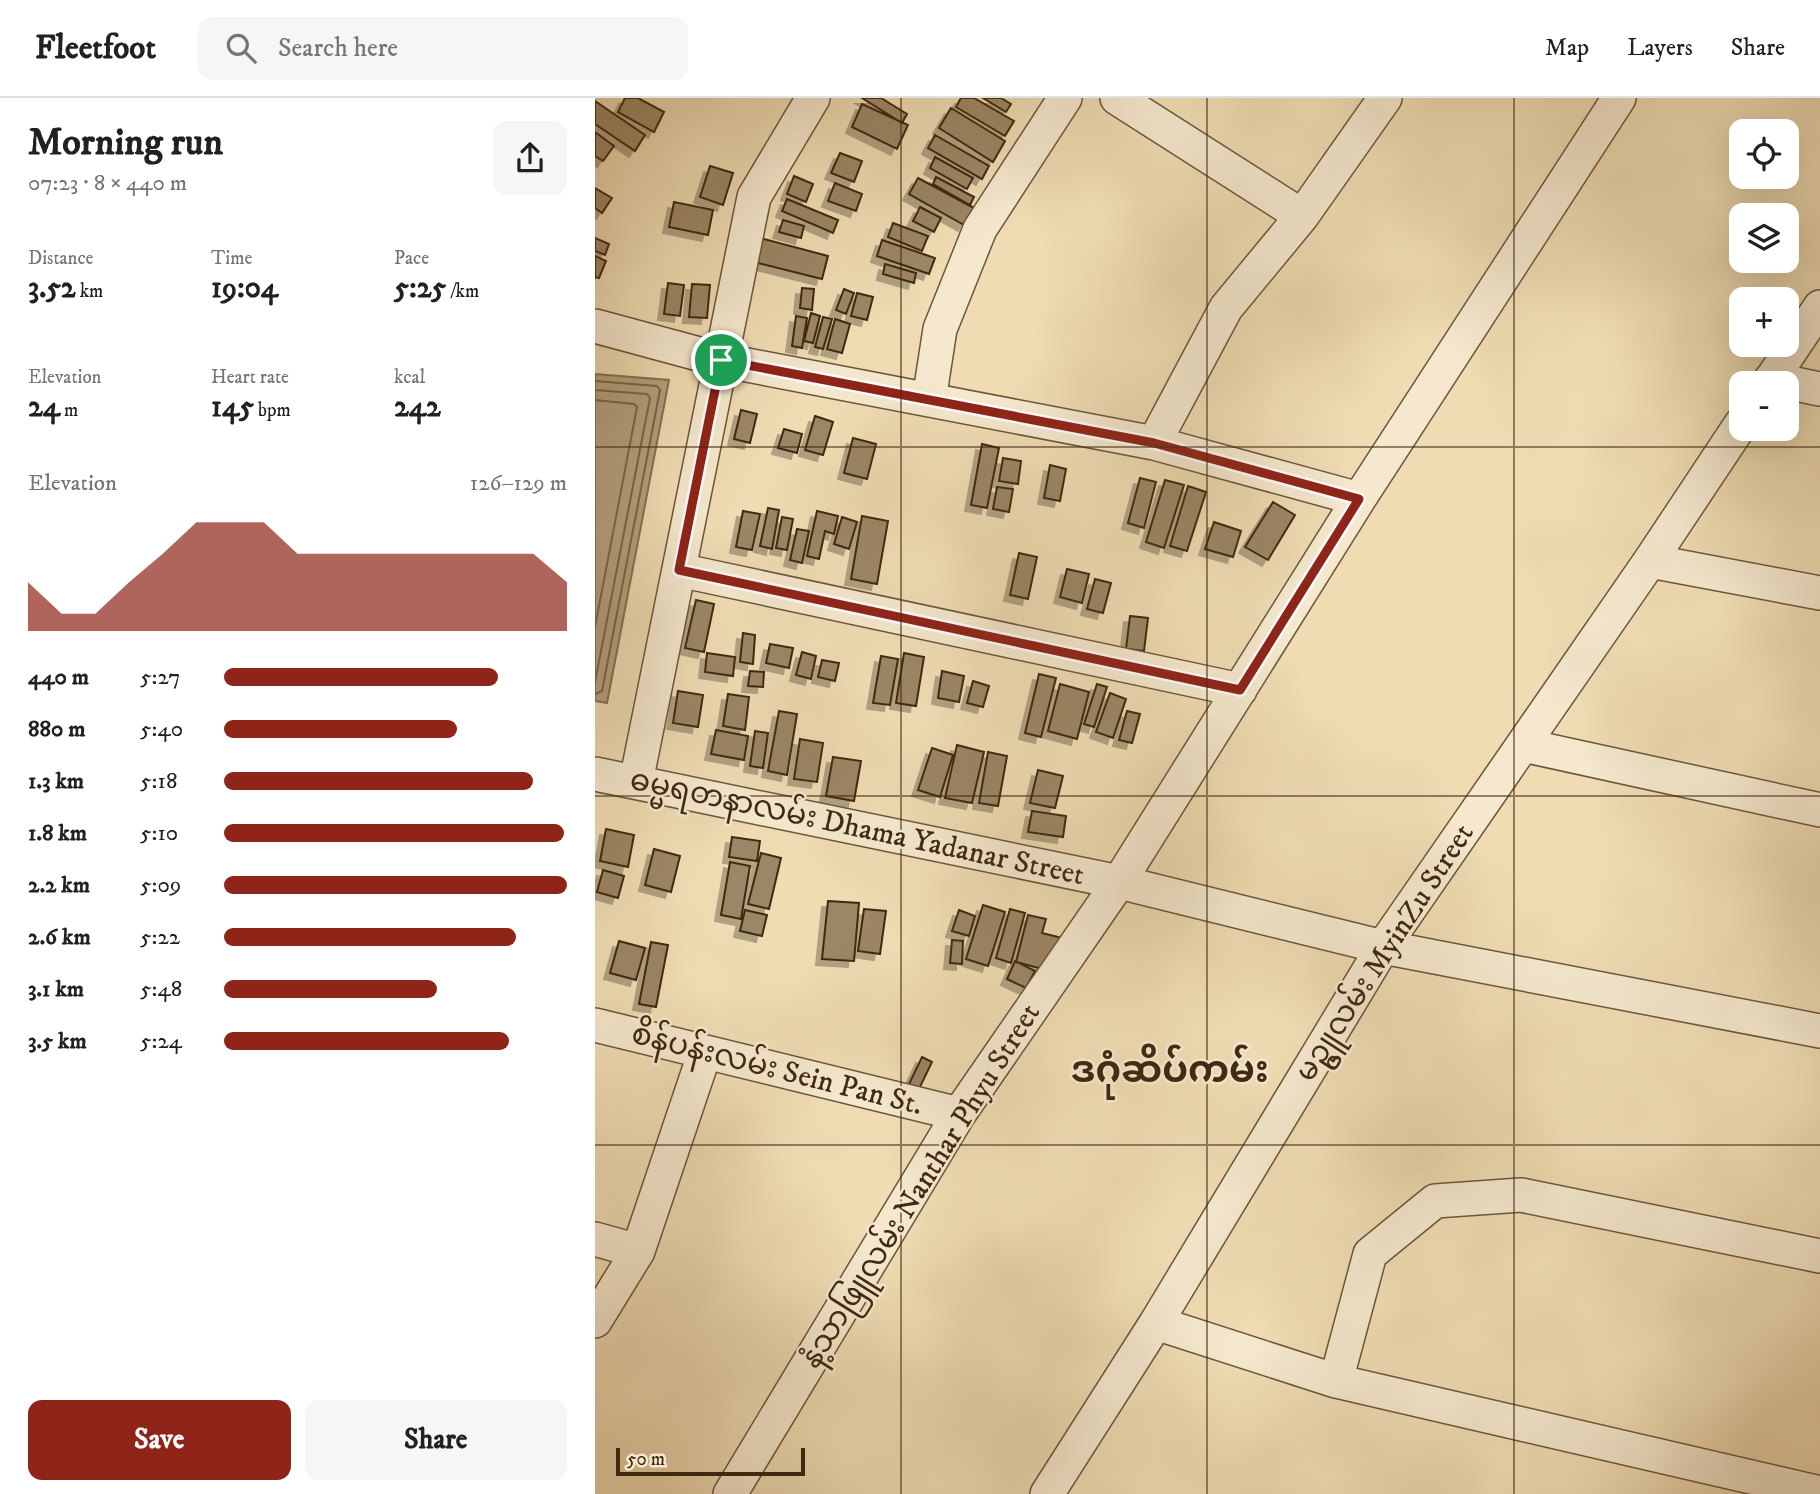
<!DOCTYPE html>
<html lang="en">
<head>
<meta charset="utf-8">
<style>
  :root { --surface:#fff; --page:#f6f6f6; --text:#202124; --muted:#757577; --line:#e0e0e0; --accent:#8f2418 }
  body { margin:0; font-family:"IM FELL DW Pica","Noto Sans Myanmar",serif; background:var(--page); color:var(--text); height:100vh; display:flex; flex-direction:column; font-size:26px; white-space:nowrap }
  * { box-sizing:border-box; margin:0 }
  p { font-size:23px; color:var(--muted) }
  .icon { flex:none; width:38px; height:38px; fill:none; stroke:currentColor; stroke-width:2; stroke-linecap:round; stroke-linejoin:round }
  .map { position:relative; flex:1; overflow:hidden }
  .panel { display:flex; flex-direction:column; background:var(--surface); width:595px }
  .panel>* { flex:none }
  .tools { position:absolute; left:1134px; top:21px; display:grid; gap:14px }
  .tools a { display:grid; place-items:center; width:70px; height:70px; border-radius:14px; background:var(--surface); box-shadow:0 7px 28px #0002; font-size:35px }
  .scale { position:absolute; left:21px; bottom:18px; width:189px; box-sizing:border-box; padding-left:7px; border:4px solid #3f2911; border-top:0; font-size:19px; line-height:24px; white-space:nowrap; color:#3f2911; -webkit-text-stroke:5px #f5e8ce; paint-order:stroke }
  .pin { position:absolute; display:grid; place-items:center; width:60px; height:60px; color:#fff; margin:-30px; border:4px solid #fff; border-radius:50%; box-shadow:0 2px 7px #0007 }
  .round { display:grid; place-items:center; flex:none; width:74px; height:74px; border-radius:14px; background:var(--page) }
  .head { display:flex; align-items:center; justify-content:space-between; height:119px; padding:0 28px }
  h1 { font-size:38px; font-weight:700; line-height:52px }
  .metrics { display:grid; grid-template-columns:repeat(3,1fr); gap:10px; height:119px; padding:7px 28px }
  .metrics div { display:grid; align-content:center }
  .metrics b { font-size:30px; font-weight:700 }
  .metrics small { font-size:19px; font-weight:400 }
  .metrics p { font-size:19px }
  .chart { height:196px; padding:14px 28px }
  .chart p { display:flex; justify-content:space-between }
  .chart svg { width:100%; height:126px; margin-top:7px; fill:var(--accent); opacity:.7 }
  .action { display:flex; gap:14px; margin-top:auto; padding:14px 28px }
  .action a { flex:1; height:80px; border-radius:14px; background:var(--accent); color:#fff; font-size:28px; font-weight:700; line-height:80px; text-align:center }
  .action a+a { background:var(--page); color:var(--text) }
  ul { padding:0 28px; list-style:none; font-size:23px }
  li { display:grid; grid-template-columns:112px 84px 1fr; align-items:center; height:52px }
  li i { height:18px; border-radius:9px; background:var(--accent) }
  header { display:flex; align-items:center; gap:42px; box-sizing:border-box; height:98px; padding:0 35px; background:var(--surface); border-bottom:2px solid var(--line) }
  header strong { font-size:33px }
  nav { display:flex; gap:38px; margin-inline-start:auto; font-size:24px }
  .search { width:490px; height:63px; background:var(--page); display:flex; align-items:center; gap:18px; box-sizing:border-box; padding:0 24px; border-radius:14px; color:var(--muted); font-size:26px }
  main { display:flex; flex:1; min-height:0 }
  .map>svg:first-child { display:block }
  .water { fill:#b39f7c; stroke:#857051; stroke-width:2 }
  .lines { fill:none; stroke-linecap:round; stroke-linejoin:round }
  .shore { stroke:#796446; stroke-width:2 }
  .building { fill:#9b8665; stroke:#3f2911; stroke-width:2; filter:url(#shadow) }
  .minor-casing { stroke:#6b563a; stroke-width:36 }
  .minor { stroke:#f5e8ce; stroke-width:33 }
  .route-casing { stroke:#fff; stroke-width:14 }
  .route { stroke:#8f2418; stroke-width:9 }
  .grid { fill:none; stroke:#3f2911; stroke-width:2; stroke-opacity:0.55 }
  .labels { text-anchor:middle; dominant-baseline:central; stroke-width:5; stroke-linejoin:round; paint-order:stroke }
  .street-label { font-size:30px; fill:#3f2911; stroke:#f5e8ce }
  .district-label { font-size:37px; font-weight:bold; fill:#3f2911; stroke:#f5e8ce }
</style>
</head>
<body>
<header>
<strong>Fleetfoot</strong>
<div class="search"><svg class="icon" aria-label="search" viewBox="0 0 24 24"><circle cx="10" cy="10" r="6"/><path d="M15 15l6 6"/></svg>Search here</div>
<nav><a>Map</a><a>Layers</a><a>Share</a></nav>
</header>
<main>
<section class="panel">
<div class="head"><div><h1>Morning run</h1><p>07:23 · 8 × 440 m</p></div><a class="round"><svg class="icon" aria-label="share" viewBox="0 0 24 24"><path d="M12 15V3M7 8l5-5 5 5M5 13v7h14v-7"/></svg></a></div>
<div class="metrics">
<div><p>Distance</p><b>3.52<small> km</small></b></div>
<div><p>Time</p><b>19:04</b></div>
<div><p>Pace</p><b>5:25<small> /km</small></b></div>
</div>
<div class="metrics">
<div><p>Elevation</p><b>24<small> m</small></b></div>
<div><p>Heart rate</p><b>145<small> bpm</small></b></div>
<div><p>kcal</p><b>242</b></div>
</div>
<div class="chart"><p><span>Elevation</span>126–129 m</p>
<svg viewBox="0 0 160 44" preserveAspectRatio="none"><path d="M0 44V27L10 38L20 38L30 27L40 17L50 6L60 6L70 6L80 17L90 17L100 17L110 17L120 17L130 17L140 17L150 17L160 27V44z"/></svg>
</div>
<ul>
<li><b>440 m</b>5:27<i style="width:80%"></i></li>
<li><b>880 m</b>5:40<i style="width:68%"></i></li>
<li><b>1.3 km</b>5:18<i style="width:90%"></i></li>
<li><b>1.8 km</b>5:10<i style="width:99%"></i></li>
<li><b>2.2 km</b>5:09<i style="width:100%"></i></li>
<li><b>2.6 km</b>5:22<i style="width:85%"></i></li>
<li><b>3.1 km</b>5:48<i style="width:62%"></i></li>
<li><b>3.5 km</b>5:24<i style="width:83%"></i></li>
</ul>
<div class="action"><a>Save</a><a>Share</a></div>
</section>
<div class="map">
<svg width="1225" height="1396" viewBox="0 0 1225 1396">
  <defs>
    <filter id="shadow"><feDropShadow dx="-6" dy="6" stdDeviation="0" flood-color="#0004"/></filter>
  </defs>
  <rect width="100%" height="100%" fill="#efdcb3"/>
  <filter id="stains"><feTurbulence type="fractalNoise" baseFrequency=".00286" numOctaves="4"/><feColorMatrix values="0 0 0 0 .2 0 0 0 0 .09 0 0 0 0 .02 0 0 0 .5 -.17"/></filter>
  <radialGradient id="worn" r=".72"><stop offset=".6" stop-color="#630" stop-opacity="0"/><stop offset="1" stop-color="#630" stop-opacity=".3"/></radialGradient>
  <!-- water -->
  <path class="water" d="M 0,276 L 74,282 L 12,605 L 0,603 Z"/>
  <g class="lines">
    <!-- shore -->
    <path class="shore" d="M 0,283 L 62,288 L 65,292 L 7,593 L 0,596
      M 0,292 L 52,296 L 55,300 L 0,584
      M 0,302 L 39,306 L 42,309 L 0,529"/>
  </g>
  <!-- building -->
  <path class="building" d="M 30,0 L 43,0 L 69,14 L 59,34 L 23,14 Z
    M 267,0 L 286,0 L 312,16 L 307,25 Z
    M 366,0 L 379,0 L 419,23 L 410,38 L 361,9 Z
    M 388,0 L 406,0 L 416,6 L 411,14 Z
    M 0,3 L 50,37 L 40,53 L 0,26 Z
    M 267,6 L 313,27 L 302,51 L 257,29 Z
    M 356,10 L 410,43 L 398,64 L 344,30 Z
    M 0,34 L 19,48 L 8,63 L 0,58 Z
    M 340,37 L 394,68 L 387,81 L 333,50 Z
    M 245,55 L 267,63 L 259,84 L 236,75 Z
    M 340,59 L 378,80 L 372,91 L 335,70 Z
    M 115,68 L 138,75 L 128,107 L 105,99 Z
    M 199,78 L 218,86 L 211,104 L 192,96 Z
    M 341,79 L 379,99 L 375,107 L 338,86 Z
    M 323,80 L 379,110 L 369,127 L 314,96 Z
    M 240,85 L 267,96 L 261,113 L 233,103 Z
    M 0,90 L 17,100 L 7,115 L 0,110 Z
    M 192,101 L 243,122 L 238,135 L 187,113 Z
    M 79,104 L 118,112 L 113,137 L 74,129 Z
    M 325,109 L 346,120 L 339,134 L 318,123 Z
    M 188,122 L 209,128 L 206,140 L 184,134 Z
    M 298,125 L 333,138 L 327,153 L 293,139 Z
    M 0,140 L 14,146 L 10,157 L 0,153 Z
    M 165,140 L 233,158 L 227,181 L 159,164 Z
    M 287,142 L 340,160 L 334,176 L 282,158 Z
    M 0,158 L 11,163 L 4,180 L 0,179 Z
    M 290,166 L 321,175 L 319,185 L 288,176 Z
    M 73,185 L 89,187 L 85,218 L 69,216 Z
    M 97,186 L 115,187 L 112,220 L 94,219 Z
    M 207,190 L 219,191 L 217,212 L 205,210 Z
    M 249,191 L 259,195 L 251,216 L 241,212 Z
    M 262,195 L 278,199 L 272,222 L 256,218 Z
    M 216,215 L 225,218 L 218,245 L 209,243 Z
    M 201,218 L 212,220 L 207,250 L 197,248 Z
    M 228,219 L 237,221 L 228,251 L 220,249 Z
    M 240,221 L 255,226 L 247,255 L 232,251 Z
    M 146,312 L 162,316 L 155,345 L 139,341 Z
    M 220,318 L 238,324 L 228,357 L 210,352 Z
    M 189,331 L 207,336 L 202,355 L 183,350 Z
    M 258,340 L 281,346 L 272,381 L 249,375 Z
    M 387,346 L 404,350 L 392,410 L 376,407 Z
    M 408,360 L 426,363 L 423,386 L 404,383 Z
    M 455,367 L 471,371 L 465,403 L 449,400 Z
    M 545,380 L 561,384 L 549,430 L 533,425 Z
    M 570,382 L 589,387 L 569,450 L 551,444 Z
    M 593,388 L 611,394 L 592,453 L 575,448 Z
    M 402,389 L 418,391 L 414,414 L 398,411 Z
    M 678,404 L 700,417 L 673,462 L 650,449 Z
    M 173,410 L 184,412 L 177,451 L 165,448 Z
    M 148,413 L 165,416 L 157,452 L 141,449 Z
    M 222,413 L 243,418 L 239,436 L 230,433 L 224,461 L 212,458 Z
    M 267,418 L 293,423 L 282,486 L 256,481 Z
    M 187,419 L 198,421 L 192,452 L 181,450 Z
    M 247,419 L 262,424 L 254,451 L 239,446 Z
    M 619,424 L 646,433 L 638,459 L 610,451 Z
    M 202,431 L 214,433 L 207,465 L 195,462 Z
    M 424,455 L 442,459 L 433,501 L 415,497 Z
    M 472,471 L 494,476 L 487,505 L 465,499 Z
    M 500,481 L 516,485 L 508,515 L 492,511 Z
    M 101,502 L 119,506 L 109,554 L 90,550 Z
    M 535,518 L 553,520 L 549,553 L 531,551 Z
    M 148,535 L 160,537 L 158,566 L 145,564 Z
    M 175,546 L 198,550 L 194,570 L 171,565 Z
    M 207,554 L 221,558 L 216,581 L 201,577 Z
    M 112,555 L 140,559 L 138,578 L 110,574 Z
    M 309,555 L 329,559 L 321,608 L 301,605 Z
    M 286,558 L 303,561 L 295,607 L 278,605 Z
    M 227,562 L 244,565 L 240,583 L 223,579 Z
    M 155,573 L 169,574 L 168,589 L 153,588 Z
    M 347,573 L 369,578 L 364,604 L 343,600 Z
    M 444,576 L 461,580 L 446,639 L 430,635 Z
    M 378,583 L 394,588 L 388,609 L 372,605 Z
    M 465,586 L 494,594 L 482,641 L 453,633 Z
    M 502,586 L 512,589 L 499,629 L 489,626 Z
    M 83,593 L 108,597 L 103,629 L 78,625 Z
    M 515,595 L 531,601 L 518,640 L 501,634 Z
    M 133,596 L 154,599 L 150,632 L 128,628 Z
    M 184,613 L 202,616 L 192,677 L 173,673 Z
    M 532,613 L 545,616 L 537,645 L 524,642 Z
    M 121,632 L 153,638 L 149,662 L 116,656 Z
    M 160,633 L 173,635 L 168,670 L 155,668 Z
    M 205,641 L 228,645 L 222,684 L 199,681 Z
    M 362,647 L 389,654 L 377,705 L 350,700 Z
    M 337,650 L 358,657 L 345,699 L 323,692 Z
    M 393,654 L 412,658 L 403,708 L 384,705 Z
    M 238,659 L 266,663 L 259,703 L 231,698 Z
    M 443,672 L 468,678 L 460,710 L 435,705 Z
    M 437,713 L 471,718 L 468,739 L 433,734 Z
    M 11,731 L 39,737 L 33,769 L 5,763 Z
    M 137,739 L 165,743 L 162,763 L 134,759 Z
    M 59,751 L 85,758 L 76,794 L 50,787 Z
    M 166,755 L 186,760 L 174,811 L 153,806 Z
    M 135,764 L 155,768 L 146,821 L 126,817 Z
    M 8,772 L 29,778 L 23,800 L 2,794 Z
    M 233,803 L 264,805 L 259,863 L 227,861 Z
    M 388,807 L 410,814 L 393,868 L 371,861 Z
    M 269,811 L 291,813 L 285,856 L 263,853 Z
    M 415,811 L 430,815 L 416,865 L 401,860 Z
    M 150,812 L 172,817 L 167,838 L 145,833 Z
    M 364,812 L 380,818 L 374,838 L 357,833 Z
    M 433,817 L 451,821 L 447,835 L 467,840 L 459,874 L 421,864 Z
    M 357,842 L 368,843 L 367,866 L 355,865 Z
    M 24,843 L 50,850 L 41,882 L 15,875 Z
    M 56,844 L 73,847 L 61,909 L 44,906 Z
    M 420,863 L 440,873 L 431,890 L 412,881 Z
    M 327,959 L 337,964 L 324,991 L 314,986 Z"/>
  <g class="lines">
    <defs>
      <path id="minor" d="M 522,0 L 707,118
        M 0,228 L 126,262 L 559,345 L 764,401
        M 1176,281 L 1225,291
        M 1174,285 L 1225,209
        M 334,302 L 345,231 L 385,131 L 470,0
        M 559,345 L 631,210 L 707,118 L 790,0
        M 1055,463 L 1225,495
        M 84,472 L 645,592
        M 928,647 L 1225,712
        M 0,676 L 524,784 L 788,849 L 1225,933
        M 41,684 L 159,99 L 218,0
        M 0,927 L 364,1016
        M 0,1141 L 43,1153
        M 0,1223 L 43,1153 L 110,954
        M 561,1225 L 741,1283 L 1225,1395
        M 741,1283 L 775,1156 L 840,1103 L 926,1097 L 1225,1158
        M 135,1396 L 364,1016 L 524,784 L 764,401 L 1024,0
        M 452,1396 L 561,1225 L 788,849 L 1055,463 L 1146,326"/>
    </defs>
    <!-- minor casing -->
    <use href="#minor" class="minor-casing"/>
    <!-- minor -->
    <use href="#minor" class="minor"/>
  </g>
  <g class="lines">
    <defs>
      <path id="route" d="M 126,262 L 559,345 L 764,401 L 645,592 L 84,472 Z"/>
    </defs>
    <!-- route casing -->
    <use href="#route" class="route-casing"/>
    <!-- route -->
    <use href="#route" class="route"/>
  </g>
  <!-- grid -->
  <path class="grid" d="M 306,0 L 306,1396M 612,0 L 612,1396M 919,0 L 919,1396M 0,349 L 1225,349M 0,698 L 1225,698M 0,1047 L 1225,1047"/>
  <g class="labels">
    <!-- street labels -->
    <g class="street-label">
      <text transform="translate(262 730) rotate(12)">ဓမ္မရတနာလမ်း Dhama Yadanar Street</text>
      <text transform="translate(790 855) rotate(-57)">မဥ္ဇူလမ်း MyinZu Street</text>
      <text transform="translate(182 972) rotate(14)">စိန်ပန်းလမ်း Sein Pan St.</text>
      <text transform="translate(326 1088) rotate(-58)">နံ့သာဖြူလမ်း Nanthar Phyu Street</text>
    </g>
    <!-- district labels -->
    <g class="district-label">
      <text x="575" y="973">ဒဂုံဆိပ်ကမ်း</text>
    </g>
  </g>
  <rect width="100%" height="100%" filter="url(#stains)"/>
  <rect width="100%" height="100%" fill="url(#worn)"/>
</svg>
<div class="tools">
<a><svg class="icon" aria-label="locate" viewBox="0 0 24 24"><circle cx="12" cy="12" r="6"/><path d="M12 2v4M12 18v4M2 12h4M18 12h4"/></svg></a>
<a><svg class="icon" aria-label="layers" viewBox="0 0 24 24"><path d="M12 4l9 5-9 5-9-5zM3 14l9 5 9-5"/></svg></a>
<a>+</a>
<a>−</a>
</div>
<div class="scale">50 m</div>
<div class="pin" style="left:126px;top:262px;background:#1e9e55"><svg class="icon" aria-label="arrive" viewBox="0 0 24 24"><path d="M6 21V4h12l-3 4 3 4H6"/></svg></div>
</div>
</main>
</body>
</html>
